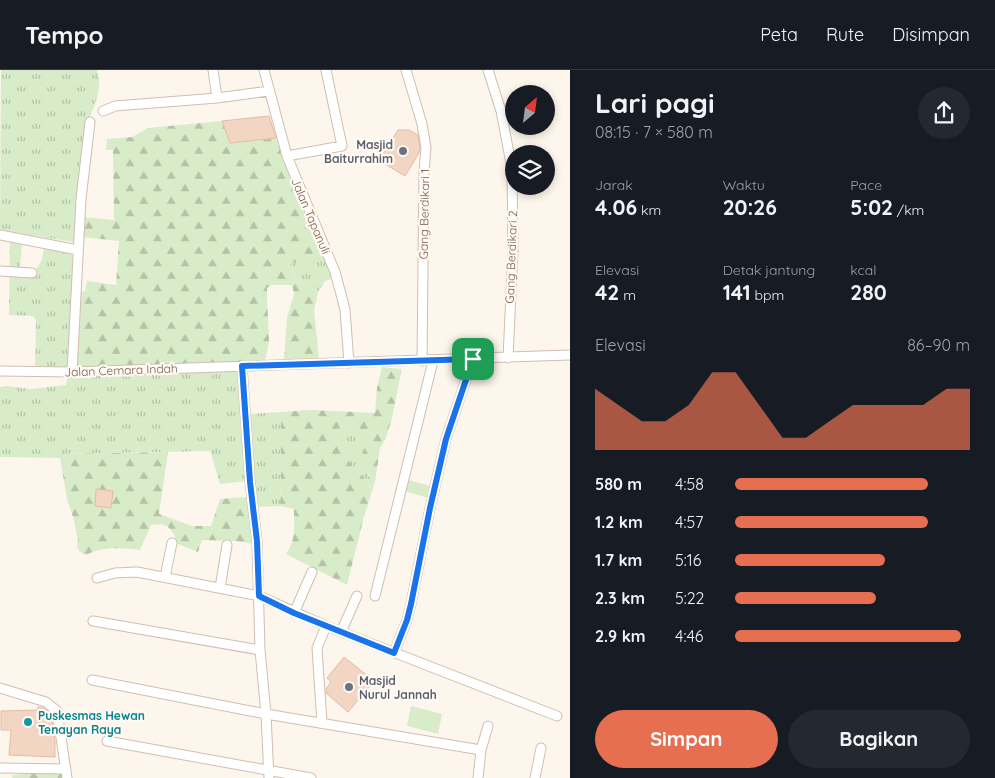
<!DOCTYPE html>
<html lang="id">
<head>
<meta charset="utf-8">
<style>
  :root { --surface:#171b24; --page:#242831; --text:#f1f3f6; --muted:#9ea1a6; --line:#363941; --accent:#e76f51 }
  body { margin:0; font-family:Quicksand,sans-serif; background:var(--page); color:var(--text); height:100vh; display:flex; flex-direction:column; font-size:19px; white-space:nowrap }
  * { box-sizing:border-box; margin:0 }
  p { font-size:16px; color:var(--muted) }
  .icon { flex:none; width:28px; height:28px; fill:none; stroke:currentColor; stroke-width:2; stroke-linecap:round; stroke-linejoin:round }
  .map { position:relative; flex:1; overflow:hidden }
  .drawer { display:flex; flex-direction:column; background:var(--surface); width:425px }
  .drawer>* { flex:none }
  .needle { width:32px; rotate:28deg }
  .controls { position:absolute; left:505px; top:15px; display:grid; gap:10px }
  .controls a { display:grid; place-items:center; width:50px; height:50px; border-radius:50%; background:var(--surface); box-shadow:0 2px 8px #0003; font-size:25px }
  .pin { position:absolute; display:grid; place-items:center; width:42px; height:42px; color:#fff; margin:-21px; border-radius:10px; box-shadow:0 2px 8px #0006 }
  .round { display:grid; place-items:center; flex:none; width:52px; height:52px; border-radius:26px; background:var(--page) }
  .head { display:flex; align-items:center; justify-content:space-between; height:85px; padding:0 25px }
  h1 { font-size:28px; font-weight:700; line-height:38px }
  .stats { display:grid; grid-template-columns:repeat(3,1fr); gap:8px; height:85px; padding:5px 25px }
  .stats div { display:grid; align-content:center }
  .stats b { font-size:21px; font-weight:700 }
  .stats small { font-size:14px; font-weight:400 }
  .stats p { font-size:14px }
  .chart { height:140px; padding:10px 25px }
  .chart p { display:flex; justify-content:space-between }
  .chart svg { width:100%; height:90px; margin-top:5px; fill:var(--accent); opacity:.7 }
  .button { display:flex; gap:10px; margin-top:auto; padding:10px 25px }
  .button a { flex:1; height:58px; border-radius:30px; background:var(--accent); color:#fff; font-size:20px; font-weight:700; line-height:58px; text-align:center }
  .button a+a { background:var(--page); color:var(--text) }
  ul { padding:0 25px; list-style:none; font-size:16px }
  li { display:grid; grid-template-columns:80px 60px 1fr; align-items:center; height:38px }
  li i { height:12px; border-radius:6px; background:var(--accent) }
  header { display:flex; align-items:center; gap:30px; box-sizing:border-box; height:70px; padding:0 25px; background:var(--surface); border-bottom:1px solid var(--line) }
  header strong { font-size:24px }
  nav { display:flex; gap:28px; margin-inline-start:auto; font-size:18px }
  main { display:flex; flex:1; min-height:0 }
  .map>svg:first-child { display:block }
  .grass { fill:url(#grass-tufts) }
  .forest { fill:url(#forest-firs) }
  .park { fill:#d8ecc9 }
  .building { fill:#f3d5c3; stroke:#e6bba3 }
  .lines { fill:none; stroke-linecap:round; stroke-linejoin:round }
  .minor-casing { stroke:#d1beb0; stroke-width:11 }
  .minor { stroke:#fff; stroke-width:9 }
  .route-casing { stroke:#fff; stroke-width:10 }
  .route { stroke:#1a73e8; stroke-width:6 }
  .worship-dot { fill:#6b7280; stroke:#fffaf3; stroke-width:2 }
  .culture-dot { fill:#0f9aa8; stroke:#fffaf3; stroke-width:2 }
  .labels { text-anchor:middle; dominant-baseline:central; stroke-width:4.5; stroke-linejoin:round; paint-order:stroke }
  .worship-label { font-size:12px; font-weight:bold; fill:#5b616d; stroke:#fffaf3; text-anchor:end }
  .street-label { font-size:12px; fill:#7a5c4d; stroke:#fffaf3 }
  .culture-label { font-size:12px; font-weight:bold; fill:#0d838f; stroke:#fffaf3; text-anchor:start }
</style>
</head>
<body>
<header>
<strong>Tempo</strong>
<nav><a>Peta</a><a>Rute</a><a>Disimpan</a></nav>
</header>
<main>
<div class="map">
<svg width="570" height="708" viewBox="0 0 570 708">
  <defs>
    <pattern id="grass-tufts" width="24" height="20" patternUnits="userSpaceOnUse" patternTransform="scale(1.25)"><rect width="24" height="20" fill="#d8ecc9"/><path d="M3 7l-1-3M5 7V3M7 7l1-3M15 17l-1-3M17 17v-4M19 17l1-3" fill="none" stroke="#b4c2a5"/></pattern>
    <pattern id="forest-firs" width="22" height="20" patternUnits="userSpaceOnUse" patternTransform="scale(1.25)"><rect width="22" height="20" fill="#d8ecc9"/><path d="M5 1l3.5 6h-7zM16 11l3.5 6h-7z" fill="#b4c2a5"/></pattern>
  </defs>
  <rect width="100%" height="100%" fill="#fdf6ec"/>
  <!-- grass -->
  <path class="grass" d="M 1,0 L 97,0 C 103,16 95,38 87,52 L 79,173 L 0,160 Z
    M 10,169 L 22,172 L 20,199 L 32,205 L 42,190 L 44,177 L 73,185 L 68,297 L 35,296 L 36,250 L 33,246 L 9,245 Z
    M 321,180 L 334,208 L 325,211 L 318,222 C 303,214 293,213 291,193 Z
    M 205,302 L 237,302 L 246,411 L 220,414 L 210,381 L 61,384 L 60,388 L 0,387 L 0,317 L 6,316 L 31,319 L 66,315 L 68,305 Z
    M 281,342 L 281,417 L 280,436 L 256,437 L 249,344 Z
    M 348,356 L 369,361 L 365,374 L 368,405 L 375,412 L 372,421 L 369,413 L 351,394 L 335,367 L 339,357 Z"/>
  <!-- forest -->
  <path class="forest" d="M 222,51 L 230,73 L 276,68 L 294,120 L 321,180 L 291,194 C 293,213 303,214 318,222 L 314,240 L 319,288 L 284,291 L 287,248 L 294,224 L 292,215 L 271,215 L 267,218 L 267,225 L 269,271 L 265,292 L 208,294 L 186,293 L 98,297 L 75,296 L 78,223 L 85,221 L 87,211 L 116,215 L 119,171 L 82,167 L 82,147 L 114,150 L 113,80 L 106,80 L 107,69 L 132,67 L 148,58 Z
    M 382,297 L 402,299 L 391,352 L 385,370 L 380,378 L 375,412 C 360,398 363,379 368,361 L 348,356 L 339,357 L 335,367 L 351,394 L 369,413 L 372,421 L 364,447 L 347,515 L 286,484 C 296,471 294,456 294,439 L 280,436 L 281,417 L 281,342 L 311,340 L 375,343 L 377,318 Z
    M 168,382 L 159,444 L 192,456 L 211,456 L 220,429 L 247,427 L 254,474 L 236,471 L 202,470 L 198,482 L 178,474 C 172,459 168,452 151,455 L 140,480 C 121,478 103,476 86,485 L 80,482 L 77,477 L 78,470 L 73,447 L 67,429 L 60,388 L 61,384 Z
    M 53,702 L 61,703 L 64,706 L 64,708 L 12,708 L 13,705 Z"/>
  <!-- park -->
  <path class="park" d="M 408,410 L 430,416 L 428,428 L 405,421 Z
    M 411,636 L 442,644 L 438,664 L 407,656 Z"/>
  <!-- building -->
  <path class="building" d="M 269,46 L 276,68 L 230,73 L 222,51 Z
    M 398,60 L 409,60 L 418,65 L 420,78 L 419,83 L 405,106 L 385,94 L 388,90 L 381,87 Z
    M 96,419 L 113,421 L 111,438 L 95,436 Z
    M 344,587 L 374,611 L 348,642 L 326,623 L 326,619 L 331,612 L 327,608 Z
    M 38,637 L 43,638 L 48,641 L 48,644 L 51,644 L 55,672 L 55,687 L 9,685 L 11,660 L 1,660 L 1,641 L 38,640 Z"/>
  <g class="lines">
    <defs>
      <path id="minor" d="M 213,0 L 217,28
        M 264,0 L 287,86 L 335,202 L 341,224 L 345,240 L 349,293
        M 406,0 L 422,54 L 426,78 L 424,101 L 422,291
        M 488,0 L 501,41 L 512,99 L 513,180 L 508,288
        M 103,41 L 115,36 L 217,28 L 269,21
        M 287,86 L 342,76 L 326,0
        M 0,165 L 78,180
        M 0,201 L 32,203
        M 242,296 L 250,412 L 257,471 L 260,580 L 266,644 L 269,708
        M 0,301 L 72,302 L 570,285
        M 72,302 L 81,129 L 90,52
        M 165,507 L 172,473
        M 97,508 L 115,503 L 137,502 L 259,526 L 326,556 L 557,646
        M 220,518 L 227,475
        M 375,526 L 433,291
        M 294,543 L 312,502
        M 93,551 L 260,580
        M 341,562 L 357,526
        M 394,583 L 407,550 L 411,534 L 430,438 L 446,369 L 473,289
        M 92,610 L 266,644 L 481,680
        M 0,618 L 46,632 L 57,641 L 67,708
        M 322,653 L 317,578 L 326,556
        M 107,671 L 311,708
        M 0,698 L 66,699
        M 478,708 L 481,680 L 488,656
        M 535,708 L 541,678"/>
    </defs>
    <!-- minor casing -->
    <use href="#minor" class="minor-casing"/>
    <!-- minor -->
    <use href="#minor" class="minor"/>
  </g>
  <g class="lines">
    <defs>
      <path id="route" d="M 473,289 L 446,369 L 430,438 L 411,534 L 407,550 L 394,583 L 294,543 L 259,526 L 257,471 L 250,412 L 242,296 Z"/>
    </defs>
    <!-- route casing -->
    <use href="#route" class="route-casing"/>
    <!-- route -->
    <use href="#route" class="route"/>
  </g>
  <!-- markers -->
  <g class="worship-dot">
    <circle cx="403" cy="81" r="5"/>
    <circle cx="349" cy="617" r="5"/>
  </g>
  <circle class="culture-dot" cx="28" cy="652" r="5"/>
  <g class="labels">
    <!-- worship labels -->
    <g class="worship-label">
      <text x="393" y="74">Masjid<tspan x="393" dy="14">Baiturrahim</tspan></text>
      <text x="359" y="610" text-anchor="start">Masjid<tspan x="359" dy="14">Nurul Jannah</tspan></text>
    </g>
    <!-- street labels -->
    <g class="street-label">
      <text transform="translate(424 144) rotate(-89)">Gang Berdikari 1</text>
      <text transform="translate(311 146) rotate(67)">Jalan Tapanuli</text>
      <text transform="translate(511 187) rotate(-88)">Gang Berdikari 2</text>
      <text transform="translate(121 300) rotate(-2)">Jalan Cemara Indah</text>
    </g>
    <!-- culture labels -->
    <g class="culture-label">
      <text x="38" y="645">Puskesmas Hewan<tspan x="38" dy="14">Tenayan Raya</tspan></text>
    </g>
  </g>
</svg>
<div class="controls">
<a><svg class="needle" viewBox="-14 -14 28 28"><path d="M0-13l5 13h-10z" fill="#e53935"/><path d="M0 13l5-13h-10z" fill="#9ea1a6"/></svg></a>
<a><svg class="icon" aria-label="layers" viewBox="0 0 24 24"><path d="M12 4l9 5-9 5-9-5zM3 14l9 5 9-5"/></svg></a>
</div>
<div class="pin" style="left:473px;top:289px;background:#1e9e55"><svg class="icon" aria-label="arrive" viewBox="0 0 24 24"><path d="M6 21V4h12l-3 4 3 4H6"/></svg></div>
</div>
<section class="drawer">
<div class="head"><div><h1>Lari pagi</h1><p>08:15 · 7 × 580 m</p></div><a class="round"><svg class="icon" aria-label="share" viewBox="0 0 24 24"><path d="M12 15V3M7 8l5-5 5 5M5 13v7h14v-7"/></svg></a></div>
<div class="stats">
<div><p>Jarak</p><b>4.06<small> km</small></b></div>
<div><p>Waktu</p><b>20:26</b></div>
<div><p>Pace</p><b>5:02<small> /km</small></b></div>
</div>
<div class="stats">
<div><p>Elevasi</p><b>42<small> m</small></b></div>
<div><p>Detak jantung</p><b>141<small> bpm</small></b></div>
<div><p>kcal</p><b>280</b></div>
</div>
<div class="chart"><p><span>Elevasi</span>86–90 m</p>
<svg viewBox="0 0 160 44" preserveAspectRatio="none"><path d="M0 44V14L10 22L20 30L30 30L40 22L50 6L60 6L70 22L80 38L90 38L100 30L110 22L120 22L130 22L140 22L150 14L160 14V44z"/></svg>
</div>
<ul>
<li><b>580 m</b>4:58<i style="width:82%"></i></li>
<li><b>1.2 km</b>4:57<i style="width:82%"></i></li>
<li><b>1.7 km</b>5:16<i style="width:64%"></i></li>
<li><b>2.3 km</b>5:22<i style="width:60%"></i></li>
<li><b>2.9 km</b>4:46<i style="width:96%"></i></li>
</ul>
<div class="button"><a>Simpan</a><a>Bagikan</a></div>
</section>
</main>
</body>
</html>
